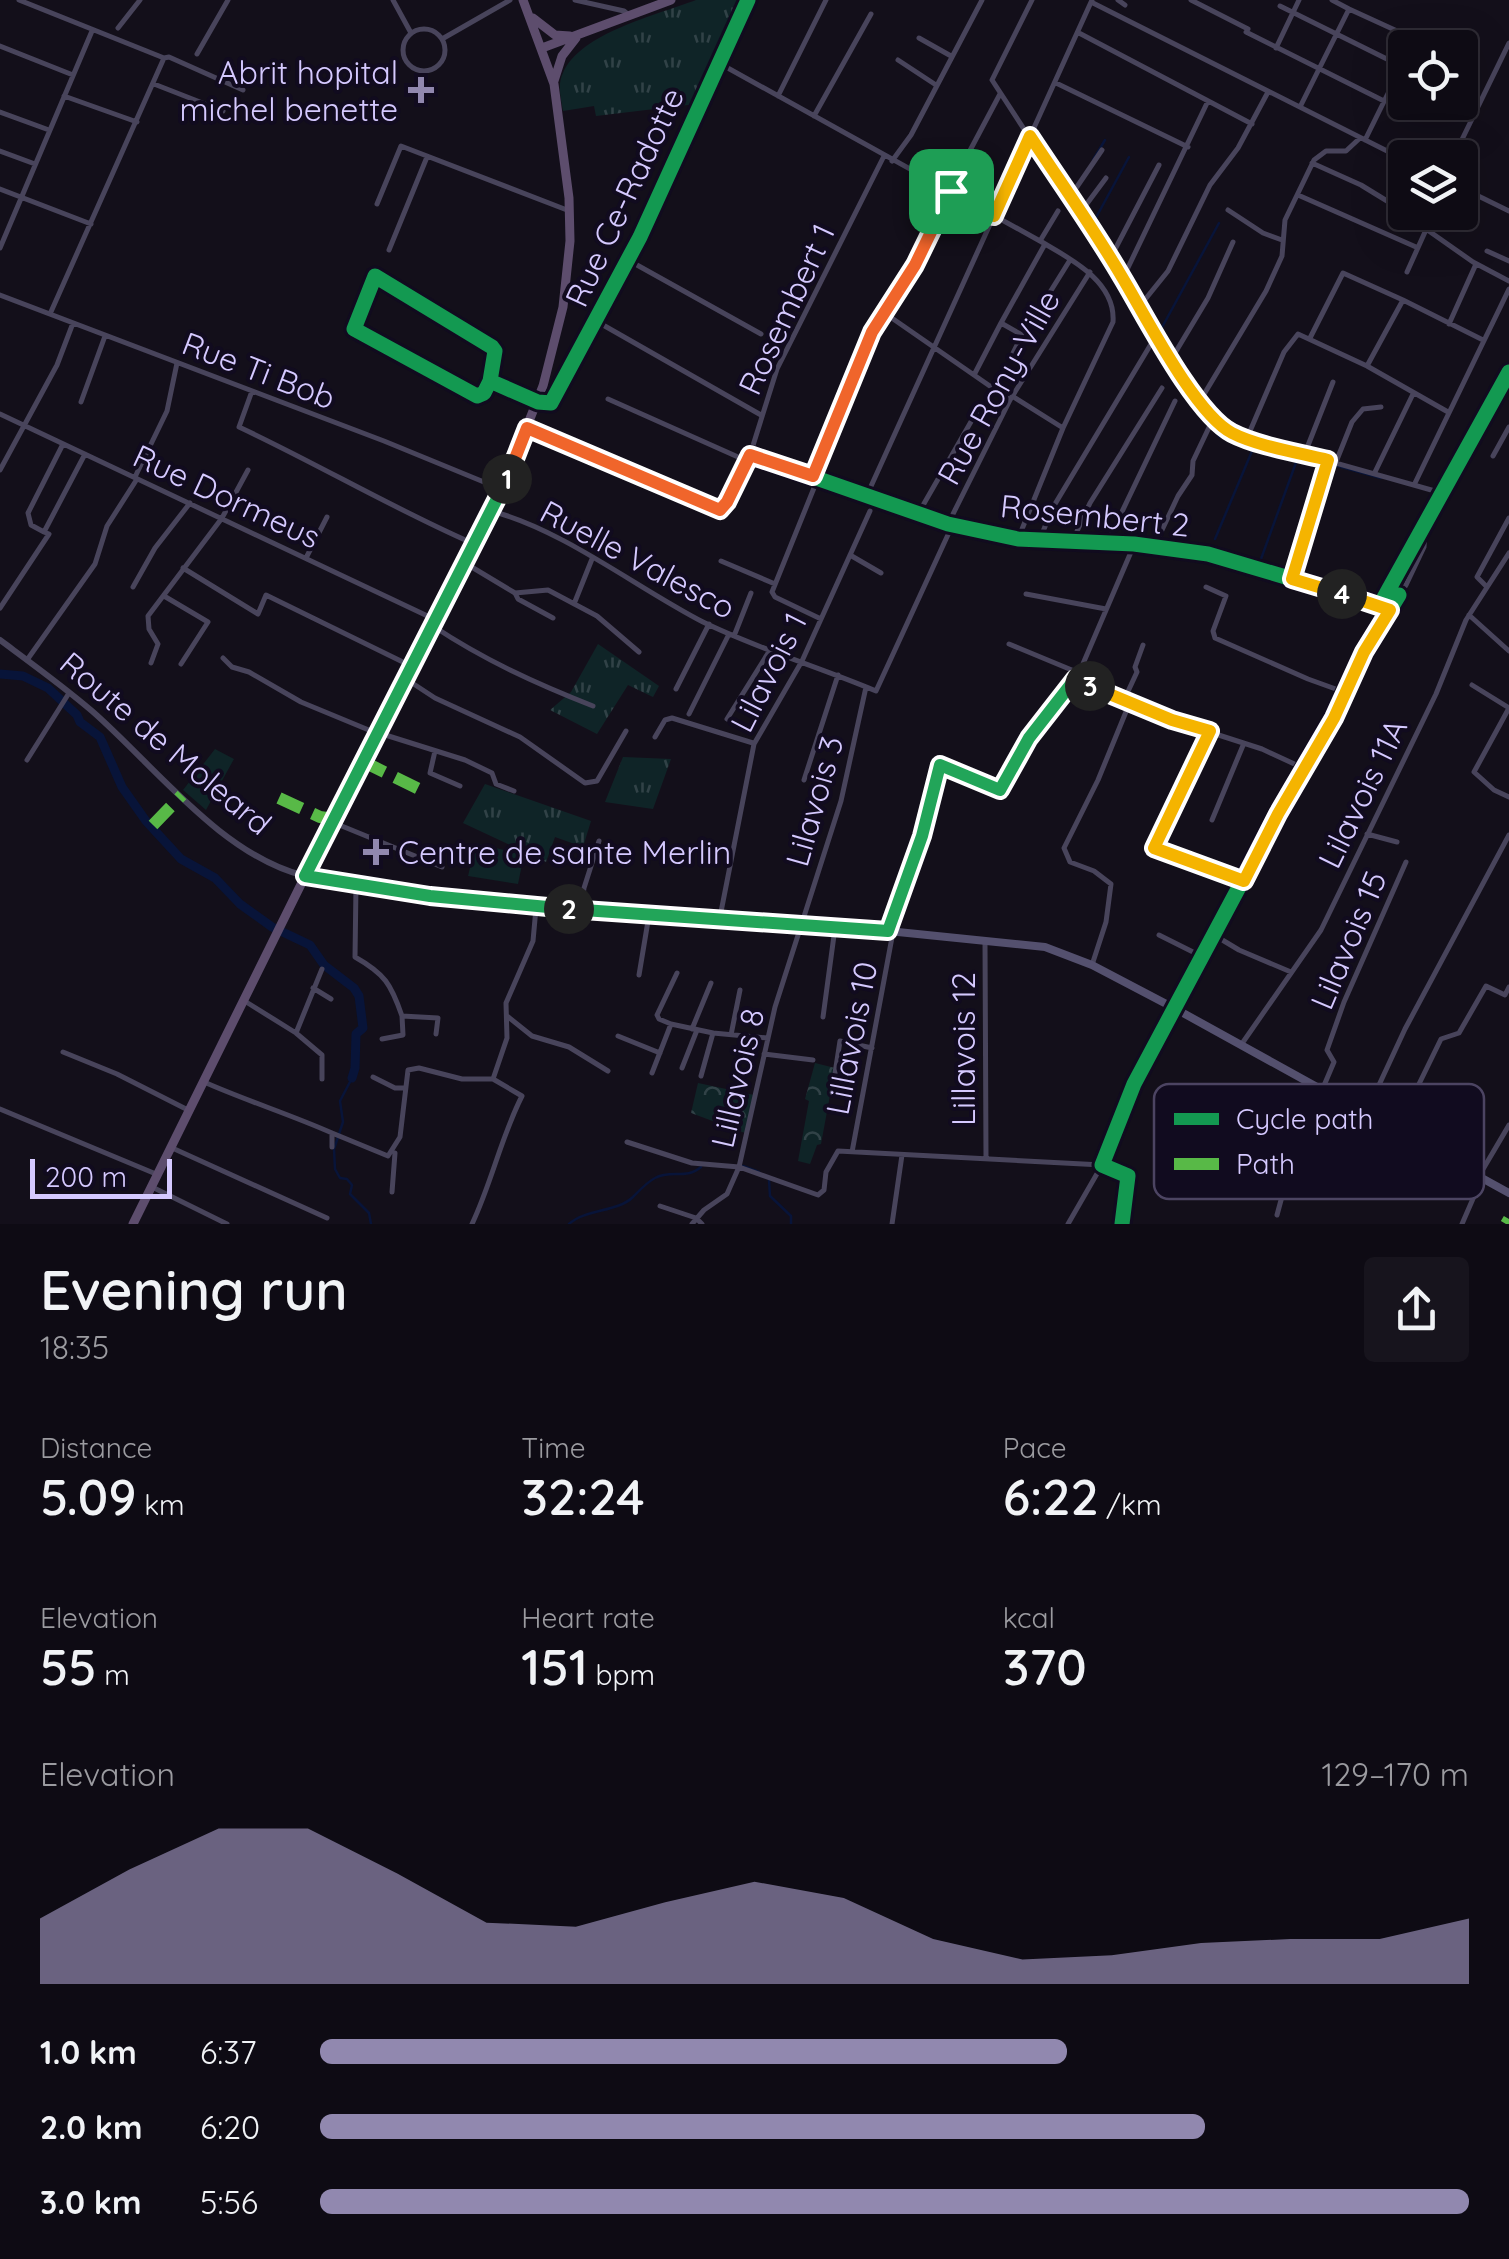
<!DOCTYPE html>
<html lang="en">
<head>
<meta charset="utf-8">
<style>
  :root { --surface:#0e0b14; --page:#17141d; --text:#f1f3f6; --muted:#9b9ba0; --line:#2e2b34; --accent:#9188af }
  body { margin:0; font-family:Quicksand,sans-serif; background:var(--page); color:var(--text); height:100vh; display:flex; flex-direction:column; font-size:38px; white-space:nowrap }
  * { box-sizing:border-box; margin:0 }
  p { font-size:32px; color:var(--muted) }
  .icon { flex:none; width:55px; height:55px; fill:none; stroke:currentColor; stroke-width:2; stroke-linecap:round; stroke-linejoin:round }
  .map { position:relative; height:1224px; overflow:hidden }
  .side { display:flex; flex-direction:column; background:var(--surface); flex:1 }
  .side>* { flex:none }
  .fabs { position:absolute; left:1388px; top:30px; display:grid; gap:20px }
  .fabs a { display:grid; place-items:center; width:90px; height:90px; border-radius:10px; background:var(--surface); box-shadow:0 10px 40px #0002,0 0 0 2px var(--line); font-size:50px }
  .scale { position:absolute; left:30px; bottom:25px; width:142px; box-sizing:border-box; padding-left:10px; border:5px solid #d5c9ff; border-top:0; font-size:28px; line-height:35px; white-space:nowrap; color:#d5c9ff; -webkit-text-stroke:8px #110b1f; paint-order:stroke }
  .pin { position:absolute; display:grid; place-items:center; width:85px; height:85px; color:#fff; margin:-42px; border-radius:20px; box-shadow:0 5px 15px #0006 }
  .km { position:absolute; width:50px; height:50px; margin:-25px; border-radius:50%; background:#222; color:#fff; font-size:28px; line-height:50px; text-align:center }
  .round { display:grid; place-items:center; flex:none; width:105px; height:105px; border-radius:10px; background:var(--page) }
  .overview { display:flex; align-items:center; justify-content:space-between; height:170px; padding:0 40px }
  h1 { font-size:55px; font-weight:600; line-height:75px }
  .stats { display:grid; grid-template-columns:repeat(3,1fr); gap:15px; height:170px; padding:10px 40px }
  .stats div { display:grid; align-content:center }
  .stats b { font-size:50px; font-weight:600 }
  .stats small { font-size:28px; font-weight:400 }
  .stats p { font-size:28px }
  .chart { height:280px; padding:20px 40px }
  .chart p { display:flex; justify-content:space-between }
  .chart svg { width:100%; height:180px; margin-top:10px; fill:var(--accent); opacity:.7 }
  ul { padding:0 40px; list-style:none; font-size:32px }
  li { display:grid; grid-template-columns:160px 120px 1fr; align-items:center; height:75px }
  li i { height:25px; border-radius:12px; background:var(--accent) }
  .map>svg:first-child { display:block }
  .grass { fill:url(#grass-tufts) }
  .forest { fill:url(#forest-crowns) }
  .pitch { fill:#0f2427 }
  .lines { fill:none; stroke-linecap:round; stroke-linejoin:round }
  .stream { stroke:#081439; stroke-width:2.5 }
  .river { stroke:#081439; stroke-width:9 }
  .minor { stroke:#48445b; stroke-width:5 }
  .tertiary { stroke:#48445b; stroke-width:6 }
  .secondary { stroke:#54506e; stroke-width:8 }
  .primary { stroke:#5d4d6d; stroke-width:9 }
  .quiet { stroke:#58b947; stroke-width:12; stroke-dasharray:25 12; stroke-linecap:butt }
  .cycleway-casing { stroke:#110b1f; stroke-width:21 }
  .cycleway { stroke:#139951; stroke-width:15 }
  .split-1-casing { stroke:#fff; stroke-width:20 }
  .split-2-casing { stroke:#fff; stroke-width:20 }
  .split-3-casing { stroke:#fff; stroke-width:20 }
  .split-4-casing { stroke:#fff; stroke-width:20 }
  .split-5-casing { stroke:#fff; stroke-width:20 }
  .split-1 { stroke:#f0652b; stroke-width:12 }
  .split-2 { stroke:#22a559; stroke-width:12 }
  .split-3 { stroke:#22a559; stroke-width:12 }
  .split-4 { stroke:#f5b400; stroke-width:12 }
  .split-5 { stroke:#f5b400; stroke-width:12 }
  .poi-dot { fill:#9188af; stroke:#110b1f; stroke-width:4 }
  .labels { text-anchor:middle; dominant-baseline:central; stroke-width:8; stroke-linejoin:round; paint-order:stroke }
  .poi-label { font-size:32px; fill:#d5c9ff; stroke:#110b1f; text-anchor:end }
  .street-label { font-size:32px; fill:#d5c9ff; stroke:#110b1f }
  .key { fill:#110b1f; stroke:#4c4462; stroke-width:2.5 }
  .key-label { font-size:28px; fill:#d5c9ff }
</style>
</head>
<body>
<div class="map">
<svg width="1509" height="1224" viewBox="0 0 1509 1224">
  <defs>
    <pattern id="grass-tufts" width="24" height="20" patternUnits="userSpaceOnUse" patternTransform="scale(2.5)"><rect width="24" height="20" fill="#0f2427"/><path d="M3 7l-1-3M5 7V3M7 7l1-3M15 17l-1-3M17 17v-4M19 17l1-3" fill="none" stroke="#314247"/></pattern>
    <pattern id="forest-crowns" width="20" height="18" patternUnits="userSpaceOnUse" patternTransform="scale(2.5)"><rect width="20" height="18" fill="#0f2427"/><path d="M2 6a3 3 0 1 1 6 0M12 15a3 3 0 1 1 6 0" fill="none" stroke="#314247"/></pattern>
  </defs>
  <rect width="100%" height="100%" fill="#130f1a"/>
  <!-- grass -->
  <path class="grass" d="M 696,0 L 742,0 L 696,104 L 596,116 L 594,106 L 563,111 C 561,98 557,85 563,73 C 580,33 657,15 696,0 Z
    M 598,644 L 659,686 L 653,697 L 628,685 L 597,734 L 550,710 L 571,692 Z
    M 623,757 L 671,759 L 653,809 L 605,802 Z
    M 485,784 L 591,821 L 583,847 L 555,837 L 546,862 L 463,823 Z"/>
  <!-- forest -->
  <path class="forest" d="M 815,1063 L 835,1068 L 821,1144 L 817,1145 L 810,1164 L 798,1161 L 809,1101 L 805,1099 Z
    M 698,1083 L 754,1095 L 745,1133 L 691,1113 Z"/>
  <!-- pitch -->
  <path class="pitch" d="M 215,749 L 234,759 L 206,810 L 183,790 Z
    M 476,843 L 524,855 L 518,884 L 468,876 Z"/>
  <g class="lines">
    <!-- stream -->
    <path class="stream" d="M 1038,140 L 1214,415
      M 1093,160 L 1105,140
      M 1092,225 L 1129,157
      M 1122,291 L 1153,334
      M 1160,331 L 1219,223
      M 1157,340 L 1208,422
      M 1213,429 L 1220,437 L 1255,443 L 1381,478
      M 1215,539 L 1255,444
      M 1261,559 L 1298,457
      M 352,1078 L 340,1101 L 343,1122 L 334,1149 L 335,1169 L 340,1178 L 347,1179 L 352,1185 L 350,1194 L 369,1213 L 371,1224
      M 743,1166 L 759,1172
      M 769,1180 L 770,1196 L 791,1216 L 791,1224
      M 569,1224 C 585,1209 618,1212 633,1197 C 637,1193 647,1182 655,1178 C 671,1169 686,1180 701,1167"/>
    <!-- river -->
    <path class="river" d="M 0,674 L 23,676 L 48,688 L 77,715 L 80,722 L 100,737 L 122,787 L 146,821 L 181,859 L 215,878 L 240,904 L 272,927 L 310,945 L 324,965 L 354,988 L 359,996 L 363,1028 L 356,1034 L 355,1068 L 352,1078"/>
    <!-- minor -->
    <path class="minor" d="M 19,0 L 164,58 L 169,57 L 243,90
      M 393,0 L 411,33
      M 575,0 L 624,11 L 630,16
      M 1032,0 L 992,80 L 1213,419 L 1232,433 L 1247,438 L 1442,493
      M 1118,0 L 1125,5
      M 1191,0 L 1248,29
      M 1332,0 L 1349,9
      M 1091,2 L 1405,160
      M 1280,6 L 1401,66
      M 118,28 L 140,0
      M403 50a21 21 0 1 1 42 0a21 21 0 1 1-42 0Z
      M 1246,32 L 1384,101
      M 1079,33 L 1252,124
      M 919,38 L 951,56
      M 442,39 L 510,0
      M 0,46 L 73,75
      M 1276,48 L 1299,0
      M 197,54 L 228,0
      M 898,60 L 936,85
      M 717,62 L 1040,241 C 1069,258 1116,281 1113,322 L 1063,428 L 1018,539
      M 1056,83 L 1188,147
      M 154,84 L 223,111
      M 64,96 L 137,122
      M 778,96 L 826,0
      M 1300,107 L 1349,9 L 1408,36 L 1411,48
      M 0,112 L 49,130
      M 814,116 L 871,14
      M 1365,140 L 1405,59
      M 0,151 L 35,164
      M 1453,158 L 1509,43
      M 892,161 L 911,135 L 982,0
      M 1312,163 L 1361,185 L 1405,212
      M 1460,187 L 1509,211
      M 0,189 L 91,224
      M 1298,195 L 1416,247
      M 1070,197 L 1102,150
      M 377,204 L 401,146 L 567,210
      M 1228,210 L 1263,233 L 1282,240
      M 1405,212 L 1427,226
      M 1080,213 L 1106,178
      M 1426,229 L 1473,262 L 1509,281
      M 1040,241 L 1058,211
      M 0,248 L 92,31
      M 389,250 L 427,157
      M 1487,251 L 1509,261
      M 1110,259 L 1159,165
      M 628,260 L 761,334
      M 1407,272 L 1434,212
      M 1123,278 L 1208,101
      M 0,295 L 384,441 L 501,489
      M 1047,297 L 1070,260
      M 1139,307 L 1168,271 L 1210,185 L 1238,148 L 1268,92
      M 50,314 L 164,58
      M 886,314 L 1010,400
      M 596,321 L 761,415
      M 1449,324 L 1476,264
      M 1310,338 L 1343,273 L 1403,300
      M 1013,353 L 1022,335 L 1001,323 L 1045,244
      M 1172,358 L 1208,298 L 1233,242
      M 1367,366 L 1403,300 L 1483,340
      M 974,375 L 1001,323
      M 490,381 L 484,393 L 477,396 L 354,329 L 375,276 L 492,347 L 495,351 L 490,381 L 538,402 L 551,403 L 640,237 L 748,0
      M 252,391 L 239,427 C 318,464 392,508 472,543
      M 1012,396 L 1063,428
      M 608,399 L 747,461
      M 1200,401 L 1266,291 L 1282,256 L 1285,220 L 1314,160 L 1326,151 L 1346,151 L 1360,138
      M 81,402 L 105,336
      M 0,414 L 436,620
      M 527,428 L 720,510 L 727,502 L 750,455 L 777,369 L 884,156
      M 1247,438 L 1284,352 L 1298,334 L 1367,366 L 1448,412
      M 1305,453 L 1333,382
      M 750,455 L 948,524 L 1018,539 L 1134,544 L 1208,554 L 1380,605 L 1509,372
      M 1493,456 L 1509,427
      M 1336,462 L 1352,422 L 1363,409 L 1381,407
      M 0,470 L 57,365 L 73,323
      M 1375,472 L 1413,394
      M 135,477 L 167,411 L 177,363
      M 813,477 L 872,333 L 915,265 L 966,158 L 1000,94
      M 818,478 L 772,592 L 775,597 L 821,619
      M 1415,483 L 1509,289
      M 867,495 L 1092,0
      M 491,511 C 562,529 637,588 703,622 C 758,649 819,667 876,691 L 952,526
      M 918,514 L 976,413
      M 948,524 L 1010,400 L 1090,272
      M 44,532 L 31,525 L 28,513 L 63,444
      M 1040,539 L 1052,509 L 1157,334
      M 1073,540 L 1090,503 L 1162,388
      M 1107,543 L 1175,401
      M 1154,547 L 1178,496 L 1192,475 L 1193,461 L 1213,419
      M 850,555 L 881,573
      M 306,558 L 327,517
      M 721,561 L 775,584
      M 465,563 L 515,593 L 548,590 L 597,616 L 639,652
      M 183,568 L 258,614 L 266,595 L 409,665
      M 1292,579 L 1328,460
      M 1486,586 L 1477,577 L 1509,518
      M 133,587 L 155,548 L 190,503
      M 1206,587 L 1226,596 L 1213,631 L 1215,638 L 1308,679 L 1344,692
      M 515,593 L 518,599 L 553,618
      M 1026,594 L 1106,609
      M 164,596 L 208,622 L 181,664
      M 574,604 L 592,559
      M 0,608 L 49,534 L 44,532 L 85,454
      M 1469,615 L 1509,651
      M 433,626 C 484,660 537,684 593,706
      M 734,636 L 751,593
      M 1009,644 L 1079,673
      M 223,658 L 232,667 L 249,672 L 301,702 L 376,733
      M 27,660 L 95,564 L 107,526 L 137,479
      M 151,663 L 158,644 L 149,629 L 148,616 L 222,518 L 248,470
      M 406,679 L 435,698 L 520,737 L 585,783 L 597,781 L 626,731
      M 1075,679 L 1172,720 L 1262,749 L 1303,768
      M 1472,685 L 1509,708 L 1474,772 L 1494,790 L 1509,797
      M 676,689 L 709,624
      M 1124,700 L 1137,672 L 1135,667 L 1143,645
      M 689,714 L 729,634
      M 727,719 L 770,650
      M 1210,731 L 1154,848 L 1244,881
      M 379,733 L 465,760 L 492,773 L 496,784 L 514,791
      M 655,737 L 665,720 L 672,718 L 753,743
      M 435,751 L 430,773 L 460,786
      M 27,760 L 69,693
      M 804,780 L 838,675
      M 1212,820 L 1244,743
      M 332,822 L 442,867
      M 1367,834 L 1397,842
      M 356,885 L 355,957 C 385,974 391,984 402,1016 L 438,1018 L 436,1034
      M 581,910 L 584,888 L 599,841
      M 720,917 L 754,744 L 802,661 L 870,511
      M 888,931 L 922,836 L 940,765 L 995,790 L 1000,790 L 1029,738 L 1079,673 L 1134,545
      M 1159,935 L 1201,956
      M 1214,935 L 1239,950 L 1291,972
      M 985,941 L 986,1158
      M 1092,965 L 1106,922 L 1111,884 L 1094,871 L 1070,862 L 1064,848 L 1098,780 L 1130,702
      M 639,975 L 649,915
      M 313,988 L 331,999
      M 243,1000 L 296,1033 L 322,1055 L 322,1079
      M 507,1016 L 532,1036 L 569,1047 L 608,1071
      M 823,1017 L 835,928
      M 671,1024 L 659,1019 L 657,1015 L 677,973
      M 692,1029 L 711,983
      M 296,1033 L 322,969
      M 731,1035 L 740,990
      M 618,1036 L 660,1053
      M 382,1039 L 403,1035 L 402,1016
      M 1241,1045 L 1321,930 L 1436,694 L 1466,620 L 1509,553
      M 63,1052 L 117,1074 L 188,1110
      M 764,1054 L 813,1060
      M 682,1068 L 697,1030
      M 652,1073 L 671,1024 L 713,1033 L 768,1038
      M 701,1076 L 713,1033
      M 373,1077 L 395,1088 L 404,1088
      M 204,1082 C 247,1101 289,1114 332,1133 L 332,1147
      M 832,1093 L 840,1041 L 872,1048
      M 0,1109 L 156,1174
      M 1366,1113 L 1405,1029 L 1509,835
      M 1396,1131 L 1441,1039 L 1459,1033 L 1486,986 L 1505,995 L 1509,987
      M 332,1133 L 388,1156 L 400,1137 L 408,1070 L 419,1068 L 462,1079 L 493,1079
      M 627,1142 L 692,1163 L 739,1167 L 818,1195 L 824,1190 L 826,1172 L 838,1151 L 1102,1165 L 1068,1224
      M 170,1147 L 327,1218
      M 852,1152 L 893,932
      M 1479,1176 L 1509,1125
      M 150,1186 L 227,1224
      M 392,1192 L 395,1153
      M 660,1206 L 696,1218 L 702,1224
      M 1277,1215 L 1291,1163 L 1334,1062 L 1327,1050 L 1344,1002 L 1406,862
      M 472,1224 C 492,1182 501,1137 522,1096 L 493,1079 L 507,1038 L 506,1003 L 533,941 L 536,908
      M 692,1224 L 704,1210 L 727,1194 L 739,1167 L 775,1007 L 841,801 L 866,687
      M 892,1224 L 902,1155
      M 1122,1224 L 1128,1176 L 1102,1165 L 1134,1084 L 1278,814 L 1333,718 L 1364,652 L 1406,585 L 1424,547 L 1425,530
      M 1462,1224 L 1482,1178"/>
    <!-- tertiary -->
    <path class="tertiary" d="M 0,640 C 31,663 63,686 92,711 C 154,765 222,856 305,876"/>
    <!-- secondary -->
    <path class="secondary" d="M 305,876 L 491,903 L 888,931 L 1045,947 L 1092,965 L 1174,1008 L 1509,1193"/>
    <!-- primary -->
    <path class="primary" d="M 533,18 L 555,35 L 570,36
      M 542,48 L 671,0
      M 554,81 L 562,56 L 576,38
      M 133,1224 L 362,761 L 502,489 L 543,386 L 563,307 L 570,241 L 569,198 L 554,84 L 523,0"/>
    <!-- quiet -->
    <path class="quiet" d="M 362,761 L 423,791
      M 279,798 L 320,817 L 334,819
      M 153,825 L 182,795
      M 1506,1224 L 1509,1219"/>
    <defs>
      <path id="cycleway" d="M 490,381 L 484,393 L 477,396 L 354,329 L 375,276 L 492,347 L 495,351 L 490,381 L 538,402 L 551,403 L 640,237 L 748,0
        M 750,455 L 948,524 L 1018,539 L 1134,544 L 1208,554 L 1380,605 L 1509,372
        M 1122,1224 L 1128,1176 L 1102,1165 L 1134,1084 L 1278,814 L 1333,718 L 1364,652 L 1399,595"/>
    </defs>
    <!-- cycleway casing -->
    <use href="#cycleway" class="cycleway-casing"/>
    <!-- cycleway -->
    <use href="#cycleway" class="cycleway"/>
  </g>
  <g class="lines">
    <defs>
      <path id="split-1" d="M 507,479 L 527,428 L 720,510 L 727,502 L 750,455 L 813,476 L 872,332 L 915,265 L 951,191"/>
      <path id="split-2" d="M 507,479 L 305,876 L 430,896 L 569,909"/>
      <path id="split-3" d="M 569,909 L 888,931 L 922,836 L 940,765 L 1000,790 L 1029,738 L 1075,679 L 1090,686"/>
      <path id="split-4" d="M 1090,686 L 1172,720 L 1210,731 L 1154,848 L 1244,881 L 1278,814 L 1334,718 L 1364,652 L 1390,610 L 1342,594"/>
      <path id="split-5" d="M 951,191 L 994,216 L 1030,136 C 1061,183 1094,229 1122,277 C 1145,315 1195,414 1232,433 C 1257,446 1300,453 1328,460 L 1292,579 L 1342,594"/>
    </defs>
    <!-- split-1 casing -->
    <use href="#split-1" class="split-1-casing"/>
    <!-- split-2 casing -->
    <use href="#split-2" class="split-2-casing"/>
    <!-- split-3 casing -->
    <use href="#split-3" class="split-3-casing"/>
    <!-- split-4 casing -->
    <use href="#split-4" class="split-4-casing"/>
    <!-- split-5 casing -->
    <use href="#split-5" class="split-5-casing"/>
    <!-- split-1 -->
    <use href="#split-1" class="split-1"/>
    <!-- split-2 -->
    <use href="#split-2" class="split-2"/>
    <!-- split-3 -->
    <use href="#split-3" class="split-3"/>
    <!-- split-4 -->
    <use href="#split-4" class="split-4"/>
    <!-- split-5 -->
    <use href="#split-5" class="split-5"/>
  </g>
  <!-- markers -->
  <g class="poi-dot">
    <path d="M416 75h10v10h10v10h-10v10h-10v-10h-10v-10h10z"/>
    <path d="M371 837h10v10h10v10h-10v10h-10v-10h-10v-10h10z"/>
  </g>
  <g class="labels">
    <!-- poi labels -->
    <g class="poi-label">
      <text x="398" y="72">Abrit hopital<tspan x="398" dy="37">michel benette</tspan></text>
      <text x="398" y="852" text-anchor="start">Centre de sante Merlin</text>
    </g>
    <!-- street labels -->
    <g class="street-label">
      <text transform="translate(624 197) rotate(-65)">Rue Ce-Radotte</text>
      <text transform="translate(786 309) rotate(-65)">Rosembert 1</text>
      <text transform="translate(259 370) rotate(21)">Rue Ti Bob</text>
      <text transform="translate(998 387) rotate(-61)">Rue Rony-Ville</text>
      <text transform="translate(227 496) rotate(25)">Rue Dormeus</text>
      <text transform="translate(1095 515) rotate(6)">Rosembert 2</text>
      <text transform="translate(638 559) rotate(28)">Ruelle Valesco</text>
      <text transform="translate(768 672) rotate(-63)">Lilavois 1</text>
      <text transform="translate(166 743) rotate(40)">Route de Moleard</text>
      <text transform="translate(1362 793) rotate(-64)">Lilavois 11A</text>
      <text transform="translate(814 801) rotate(-74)">Lilavois 3</text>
      <text transform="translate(1348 940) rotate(-67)">Lilavois 15</text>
      <text transform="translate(851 1038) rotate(-79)">Lillavois 10</text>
      <text transform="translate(963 1049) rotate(-90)">Lillavois 12</text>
      <text transform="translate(737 1078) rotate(-77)">Lillavois 8</text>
    </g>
  </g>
  <!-- legend -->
  <rect x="1154" y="1084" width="330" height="115" rx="15" class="key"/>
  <rect x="1174" y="1113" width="45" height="12" fill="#139951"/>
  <rect x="1174" y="1158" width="45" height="12" fill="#58b947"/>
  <g class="key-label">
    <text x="1236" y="1129">Cycle path</text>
    <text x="1236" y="1174">Path</text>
  </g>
</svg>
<div class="fabs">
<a><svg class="icon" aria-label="locate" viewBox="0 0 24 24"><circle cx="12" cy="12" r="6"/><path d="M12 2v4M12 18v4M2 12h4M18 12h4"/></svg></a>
<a><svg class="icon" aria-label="layers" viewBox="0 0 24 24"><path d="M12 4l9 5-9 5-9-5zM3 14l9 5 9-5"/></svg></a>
</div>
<div class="scale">200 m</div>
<div class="pin" style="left:951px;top:191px;background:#1e9e55"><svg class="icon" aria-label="arrive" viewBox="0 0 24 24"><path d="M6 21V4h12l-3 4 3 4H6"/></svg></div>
<b class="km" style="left:507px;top:479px">1</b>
<b class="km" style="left:569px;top:909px">2</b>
<b class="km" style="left:1090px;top:686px">3</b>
<b class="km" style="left:1342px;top:594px">4</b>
</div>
<section class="side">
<div class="overview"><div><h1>Evening run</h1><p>18:35</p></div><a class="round"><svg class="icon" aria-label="share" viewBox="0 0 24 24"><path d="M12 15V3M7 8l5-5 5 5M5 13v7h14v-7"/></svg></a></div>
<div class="stats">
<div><p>Distance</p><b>5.09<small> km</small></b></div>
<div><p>Time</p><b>32:24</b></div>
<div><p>Pace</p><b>6:22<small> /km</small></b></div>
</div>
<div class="stats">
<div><p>Elevation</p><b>55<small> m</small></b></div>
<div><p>Heart rate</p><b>151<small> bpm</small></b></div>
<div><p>kcal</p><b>370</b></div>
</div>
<div class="chart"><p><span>Elevation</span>129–170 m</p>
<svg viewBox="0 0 160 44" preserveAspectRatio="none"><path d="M0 44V28L10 16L20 6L30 6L40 17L50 29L60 30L70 24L80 19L90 23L100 33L110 38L120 37L130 34L140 33L150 33L160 28V44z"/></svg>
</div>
<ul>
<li><b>1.0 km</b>6:37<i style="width:65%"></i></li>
<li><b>2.0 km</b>6:20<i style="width:77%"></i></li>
<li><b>3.0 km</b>5:56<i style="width:100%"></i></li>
</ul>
</section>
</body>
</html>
